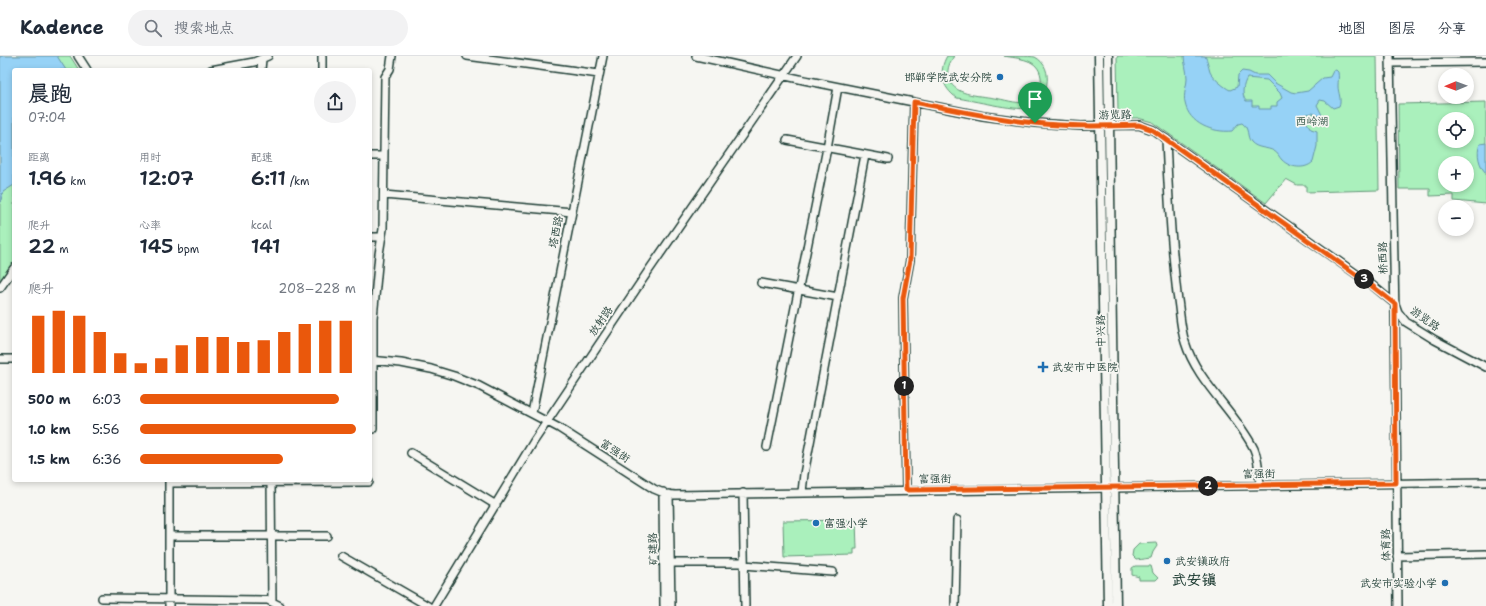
<!DOCTYPE html>
<html lang="zh">
<head>
<meta charset="utf-8">
<style>
  :root { --surface:#fff; --page:#f2f2f3; --text:#1f2937; --muted:#747a83; --line:#e0e1e3; --accent:#ea580c }
  body { margin:0; font-family:"Shantell Sans","LXGW WenKai TC",sans-serif; background:var(--page); color:var(--text); height:100vh; display:flex; flex-direction:column; font-size:15px; white-space:nowrap }
  * { box-sizing:border-box; margin:0 }
  p { font-size:13px; color:var(--muted) }
  .icon { flex:none; width:22px; height:22px; fill:none; stroke:currentColor; stroke-width:2; stroke-linecap:round; stroke-linejoin:round }
  .map { position:relative; flex:1; overflow:hidden }
  .sheet { position:absolute; left:12px; top:12px; width:360px; height:414px; display:flex; flex-direction:column; background:var(--surface); border-radius:4px; box-shadow:0 2px 6px #0003 }
  .sheet>* { flex:none }
  .needle { width:26px; rotate:269deg }
  .buttons { position:absolute; left:1438px; top:12px; display:grid; gap:8px }
  .buttons a { display:grid; place-items:center; width:36px; height:36px; border-radius:50%; background:var(--surface); box-shadow:0 2px 6px #0003; font-size:20px }
  .pin { position:absolute; display:grid; place-items:center; width:34px; height:34px; color:#fff; margin:-41px -17px; border-radius:50% 50% 50% 0; rotate:-45deg; box-shadow:0 0 4px #0007 }
  .pin .icon { rotate:45deg }
  .km { position:absolute; width:20px; height:20px; margin:-10px; border-radius:50%; background:#222; color:#fff; font-size:11px; line-height:20px; text-align:center }
  .round { display:grid; place-items:center; flex:none; width:42px; height:42px; border-radius:21px; background:var(--page) }
  .headline { display:flex; align-items:center; justify-content:space-between; height:68px; padding:0 16px }
  h1 { font-size:22px; font-weight:600; line-height:30px }
  .metrics { display:grid; grid-template-columns:repeat(3,1fr); gap:6px; height:68px; padding:4px 16px }
  .metrics div { display:grid; align-content:center }
  .metrics b { font-size:20px; font-weight:600 }
  .metrics small { font-size:11px; font-weight:400 }
  .metrics p { font-size:11px }
  .chart { height:112px; padding:8px 16px }
  .chart p { display:flex; justify-content:space-between }
  .chart svg { width:100%; height:72px; margin-top:4px; stroke:var(--accent); stroke-width:6 }
  ul { padding:0 16px; list-style:none; font-size:13px }
  li { display:grid; grid-template-columns:64px 48px 1fr; align-items:center; height:30px }
  li i { height:10px; border-radius:5px; background:var(--accent) }
  header { display:flex; align-items:center; gap:24px; box-sizing:border-box; height:56px; padding:0 20px; background:var(--surface); border-bottom:1px solid var(--line) }
  header strong { font-size:19px }
  nav { display:flex; gap:22px; margin-inline-start:auto; font-size:14px }
  .search { width:280px; height:36px; background:var(--page); display:flex; align-items:center; gap:10px; box-sizing:border-box; padding:0 14px; border-radius:22px; color:var(--muted); font-size:15px }
  .map>svg:first-child { display:block }
  .green { fill:#aaf0bc; stroke:#649678; fill-rule:evenodd }
  .water { fill:#96d2f6; stroke:#6696a8; fill-rule:evenodd }
  .lines { fill:none; stroke-linecap:round; stroke-linejoin:round }
  .minor-casing { stroke:#1f3d34; stroke-width:10 }
  .major-casing { stroke:#1f3d34; stroke-width:11 }
  .minor { stroke:#f6f6f2; stroke-width:7 }
  .major { stroke:#f6f6f2; stroke-width:8 }
  .route-casing { stroke:#fff; stroke-width:8 }
  .route { stroke:#ea580c; stroke-width:5 }
  .poi-dot { fill:#1f6fb2; stroke:#f6f6f2; stroke-width:1.5 }
  .labels { text-anchor:middle; dominant-baseline:central; stroke-width:3.5; stroke-linejoin:round; paint-order:stroke }
  .poi-label { font-size:11px; fill:#1f3d34; stroke:#f6f6f2; text-anchor:start }
  .street-label { font-size:11px; fill:#1f3d34; stroke:#f6f6f2 }
  .park-label { font-size:11px; fill:#345848; stroke:#f6f6f2 }
  .district-label { font-size:15px; font-weight:bold; fill:#1f3d34; stroke:#f6f6f2 }
</style>
</head>
<body>
<header>
<strong>Kadence</strong>
<div class="search"><svg class="icon" aria-label="search" viewBox="0 0 24 24"><circle cx="10" cy="10" r="6"/><path d="M15 15l6 6"/></svg>搜索地点</div>
<nav><a>地图</a><a>图层</a><a>分享</a></nav>
</header>
<div class="map">
<svg width="1486" height="550" viewBox="0 0 1486 550">
  <rect width="100%" height="100%" fill="#f6f6f2"/>
  <filter id="ink" filterUnits="userSpaceOnUse"><feTurbulence type="fractalNoise" baseFrequency=".025" numOctaves="2"/><feDisplacementMap in="SourceGraphic" scale="8" xChannelSelector="R" yChannelSelector="G"/><feConvolveMatrix kernelMatrix="1 2 1 2 8 2 1 2 1" color-interpolation-filters="sRGB"/></filter>
  <g filter="url(#ink)">
    <!-- green -->
    <path class="green" d="M 0,0 L 70,0 L 79,14 L 14,14 L 14,206 L 0,226 Z
      M 947,0 L 954,0 C 950,6 947,12 948,20 C 952,40 978,39 994,42 C 1003,43 1016,48 1024,46 C 1035,43 1043,32 1041,21 C 1038,2 1019,3 1004,0 C 1011,0 1029,0 1035,1 C 1056,12 1048,46 1027,52 C 1016,55 971,44 957,42 C 942,32 938,15 947,0 Z
      M 1117,0 L 1377,0 L 1379,134 L 1306,136 L 1306,129 L 1297,129 L 1286,123 L 1266,147 L 1152,66 L 1138,62 L 1124,62 L 1120,60 L 1118,56 Z
      M 1486,46 L 1486,148 L 1454,145 L 1454,139 L 1430,140 L 1430,133 L 1399,133 L 1398,48 ZM 1445,63 L 1467,63 L 1467,85 L 1445,85 ZM 1445,107 L 1467,107 L 1467,129 L 1445,129 Z
      M 856,464 L 857,493 L 854,493 L 854,499 L 784,501 L 783,465 Z
      M 1156,487 L 1157,490 L 1153,496 L 1151,502 L 1136,504 L 1132,500 L 1133,494 L 1139,488 Z
      M 1135,510 L 1151,510 L 1153,517 L 1158,522 L 1156,524 L 1139,524 L 1139,521 L 1132,519 L 1132,512 Z"/>
    <!-- water -->
    <path class="water" d="M 0,0 L 57,0 L 66,14 L 14,14 L 14,129 L 3,136 L 0,148 Z
      M 1184,0 L 1205,0 C 1208,5 1208,10 1210,16 C 1212,21 1225,32 1230,34 L 1237,31 L 1238,19 L 1242,15 L 1249,16 L 1255,19 L 1267,19 L 1275,27 L 1291,36 L 1296,37 L 1308,35 L 1323,22 L 1330,21 L 1333,15 L 1336,14 L 1338,16 C 1339,21 1338,25 1338,30 C 1338,37 1342,43 1339,50 L 1333,52 L 1325,45 L 1320,44 L 1317,49 L 1322,59 L 1320,61 L 1313,57 L 1306,58 L 1306,65 L 1311,73 L 1317,75 L 1317,90 L 1313,106 C 1305,114 1290,112 1282,104 C 1279,101 1278,97 1274,95 C 1267,91 1257,93 1251,86 C 1246,80 1250,73 1242,67 L 1238,68 L 1232,75 C 1213,77 1189,68 1185,47 C 1183,38 1187,30 1187,22 C 1187,14 1184,7 1184,0 ZM 1247,22 L 1267,24 L 1280,37 L 1282,42 L 1277,46 L 1277,50 L 1271,50 L 1271,53 L 1259,53 L 1259,50 L 1252,50 L 1252,45 L 1246,45 C 1241,39 1243,29 1247,22 Z
      M 1486,87 L 1486,117 C 1479,110 1476,97 1480,88 Z"/>
    <g class="lines">
      <defs>
        <path id="minor" d="M 78,0 L 87,14
          M 322,0 L 322,14
          M 467,0 L 599,18
          M 696,0 L 804,24 L 983,60 L 1035,67 L 1081,70 L 1139,69 L 1153,74 L 1372,229 L 1395,248 L 1398,256 L 1406,266 L 1435,284 L 1486,311
          M 1390,0 L 1395,259 L 1398,550
          M 1390,7 L 1486,6
          M 211,14 L 254,6 L 268,0
          M 261,14 L 262,3
          M 1166,83 C 1168,135 1171,186 1177,238 C 1180,253 1180,271 1185,286 C 1197,326 1235,355 1254,393 C 1259,404 1259,417 1260,429
          M 787,84 L 888,103
          M 370,100 L 384,100
          M 384,139 L 572,156
          M 370,181 L 382,181
          M 761,227 L 838,241
          M 0,232 L 14,212
          M 0,303 L 14,303
          M 370,304 L 401,307 L 431,313 L 454,320 L 479,330 L 559,372 L 654,433 L 666,438 L 675,439 L 1486,426
          M 532,357 L 603,0
          M 370,373 L 373,373 L 373,262 L 379,198 L 383,173 L 385,21 L 390,13 L 392,0
          M 767,391 L 827,92 L 838,31
          M 411,397 L 496,449
          M 169,424 L 169,550
          M 271,424 L 272,546
          M 169,427 L 369,426
          M 906,434 L 903,242 L 910,204 L 914,46
          M 663,436 L 664,550
          M 802,436 L 804,418 L 865,99
          M 743,437 L 745,550
          M 669,438 L 671,550
          M 169,480 L 327,480
          M 341,500 L 428,550
          M 1397,500 L 1486,498
          M 670,507 L 744,507
          M 744,509 L 833,516
          M 102,542 L 262,544 L 268,544 L 280,550
          M 434,550 L 534,385 L 649,214 L 797,0
          M 955,550 L 957,464"/>
        <path id="major" d="M 1099,0 L 1108,550
          M 1108,0 L 1116,550"/>
      </defs>
      <!-- minor casing -->
      <use href="#minor" class="minor-casing"/>
      <!-- major casing -->
      <use href="#major" class="major-casing"/>
      <!-- minor -->
      <use href="#minor" class="minor"/>
      <!-- major -->
      <use href="#major" class="major"/>
    </g>
  </g>
  <g class="lines" filter="url(#ink)">
    <defs>
      <path id="route" d="M 914,46 C 954,54 994,63 1035,67 C 1069,71 1104,70 1139,69 L 1153,74 L 1372,230 L 1395,248 L 1396,427 L 906,434 L 903,242 L 910,204 Z"/>
    </defs>
    <!-- route casing -->
    <use href="#route" class="route-casing"/>
    <!-- route -->
    <use href="#route" class="route"/>
  </g>
  <!-- markers -->
  <g class="poi-dot">
    <circle cx="1000" cy="21" r="4"/>
    <path d="M1041 305h4v4h4v4h-4v4h-4v-4h-4v-4h4z"/>
    <circle cx="816" cy="467" r="4"/>
    <circle cx="1167" cy="505" r="4"/>
    <circle cx="1445" cy="527" r="4"/>
  </g>
  <g class="labels">
    <!-- poi labels -->
    <g class="poi-label">
      <text x="992" y="21" text-anchor="end">邯郸学院武安分院</text>
      <text x="1052" y="311">武安市中医院</text>
      <text x="824" y="467">富强小学</text>
      <text x="1175" y="505">武安镇政府</text>
      <text x="1437" y="527" text-anchor="end">武安市实验小学</text>
    </g>
    <!-- street labels -->
    <g class="street-label">
      <text transform="translate(1115 59) rotate(-1)">游览路</text>
      <text transform="translate(556 176) rotate(-79)">塔西路</text>
      <text transform="translate(1383 202) rotate(-91)">桥西路</text>
      <text transform="translate(1425 263) rotate(36)">游览路</text>
      <text transform="translate(601 265) rotate(-56)">放射路</text>
      <text transform="translate(1101 275) rotate(-91)">中兴路</text>
      <text transform="translate(615 395) rotate(33)">富强街</text>
      <text transform="translate(1259 418) rotate(-1)">富强街</text>
      <text transform="translate(935 423) rotate(-1)">富强街</text>
      <text transform="translate(1386 489) rotate(-91)">体育路</text>
      <text transform="translate(653 493) rotate(-91)">矿建路</text>
    </g>
    <!-- park labels -->
    <g class="park-label">
      <text x="1312" y="65">西岭湖</text>
    </g>
    <!-- district labels -->
    <g class="district-label">
      <text x="1194" y="524">武安镇</text>
    </g>
  </g>
</svg>
<div class="buttons">
<a><svg class="needle" viewBox="-14 -14 28 28"><path d="M0-13l5 13h-10z" fill="#e53935"/><path d="M0 13l5-13h-10z" fill="#747a83"/></svg></a>
<a><svg class="icon" aria-label="locate" viewBox="0 0 24 24"><circle cx="12" cy="12" r="6"/><path d="M12 2v4M12 18v4M2 12h4M18 12h4"/></svg></a>
<a>+</a>
<a>−</a>
</div>
<div class="pin" style="left:1035px;top:67px;background:#1e9e55"><svg class="icon" aria-label="arrive" viewBox="0 0 24 24"><path d="M6 21V4h12l-3 4 3 4H6"/></svg></div>
<b class="km" style="left:904px;top:330px">1</b>
<b class="km" style="left:1208px;top:430px">2</b>
<b class="km" style="left:1364px;top:223px">3</b>
<section class="sheet">
<div class="headline"><div><h1>晨跑</h1><p>07:04</p></div><a class="round"><svg class="icon" aria-label="share" viewBox="0 0 24 24"><path d="M12 15V3M7 8l5-5 5 5M5 13v7h14v-7"/></svg></a></div>
<div class="metrics">
<div><p>距离</p><b>1.96<small> km</small></b></div>
<div><p>用时</p><b>12:07</b></div>
<div><p>配速</p><b>6:11<small> /km</small></b></div>
</div>
<div class="metrics">
<div><p>爬升</p><b>22<small> m</small></b></div>
<div><p>心率</p><b>145<small> bpm</small></b></div>
<div><p>kcal</p><b>141</b></div>
</div>
<div class="chart"><p><span>爬升</span>208–228 m</p>
<svg viewBox="0 0 160 44" preserveAspectRatio="none"><path d="M5 44V9M15 44V6M25 44V9M35 44V19M45 44V32M55 44V38M65 44V35M75 44V27M85 44V22M95 44V22M105 44V25M115 44V24M125 44V19M135 44V14M145 44V12M155 44V12"/></svg>
</div>
<ul>
<li><b>500 m</b>6:03<i style="width:92%"></i></li>
<li><b>1.0 km</b>5:56<i style="width:100%"></i></li>
<li><b>1.5 km</b>6:36<i style="width:66%"></i></li>
</ul>
</section>
</div>
</body>
</html>
